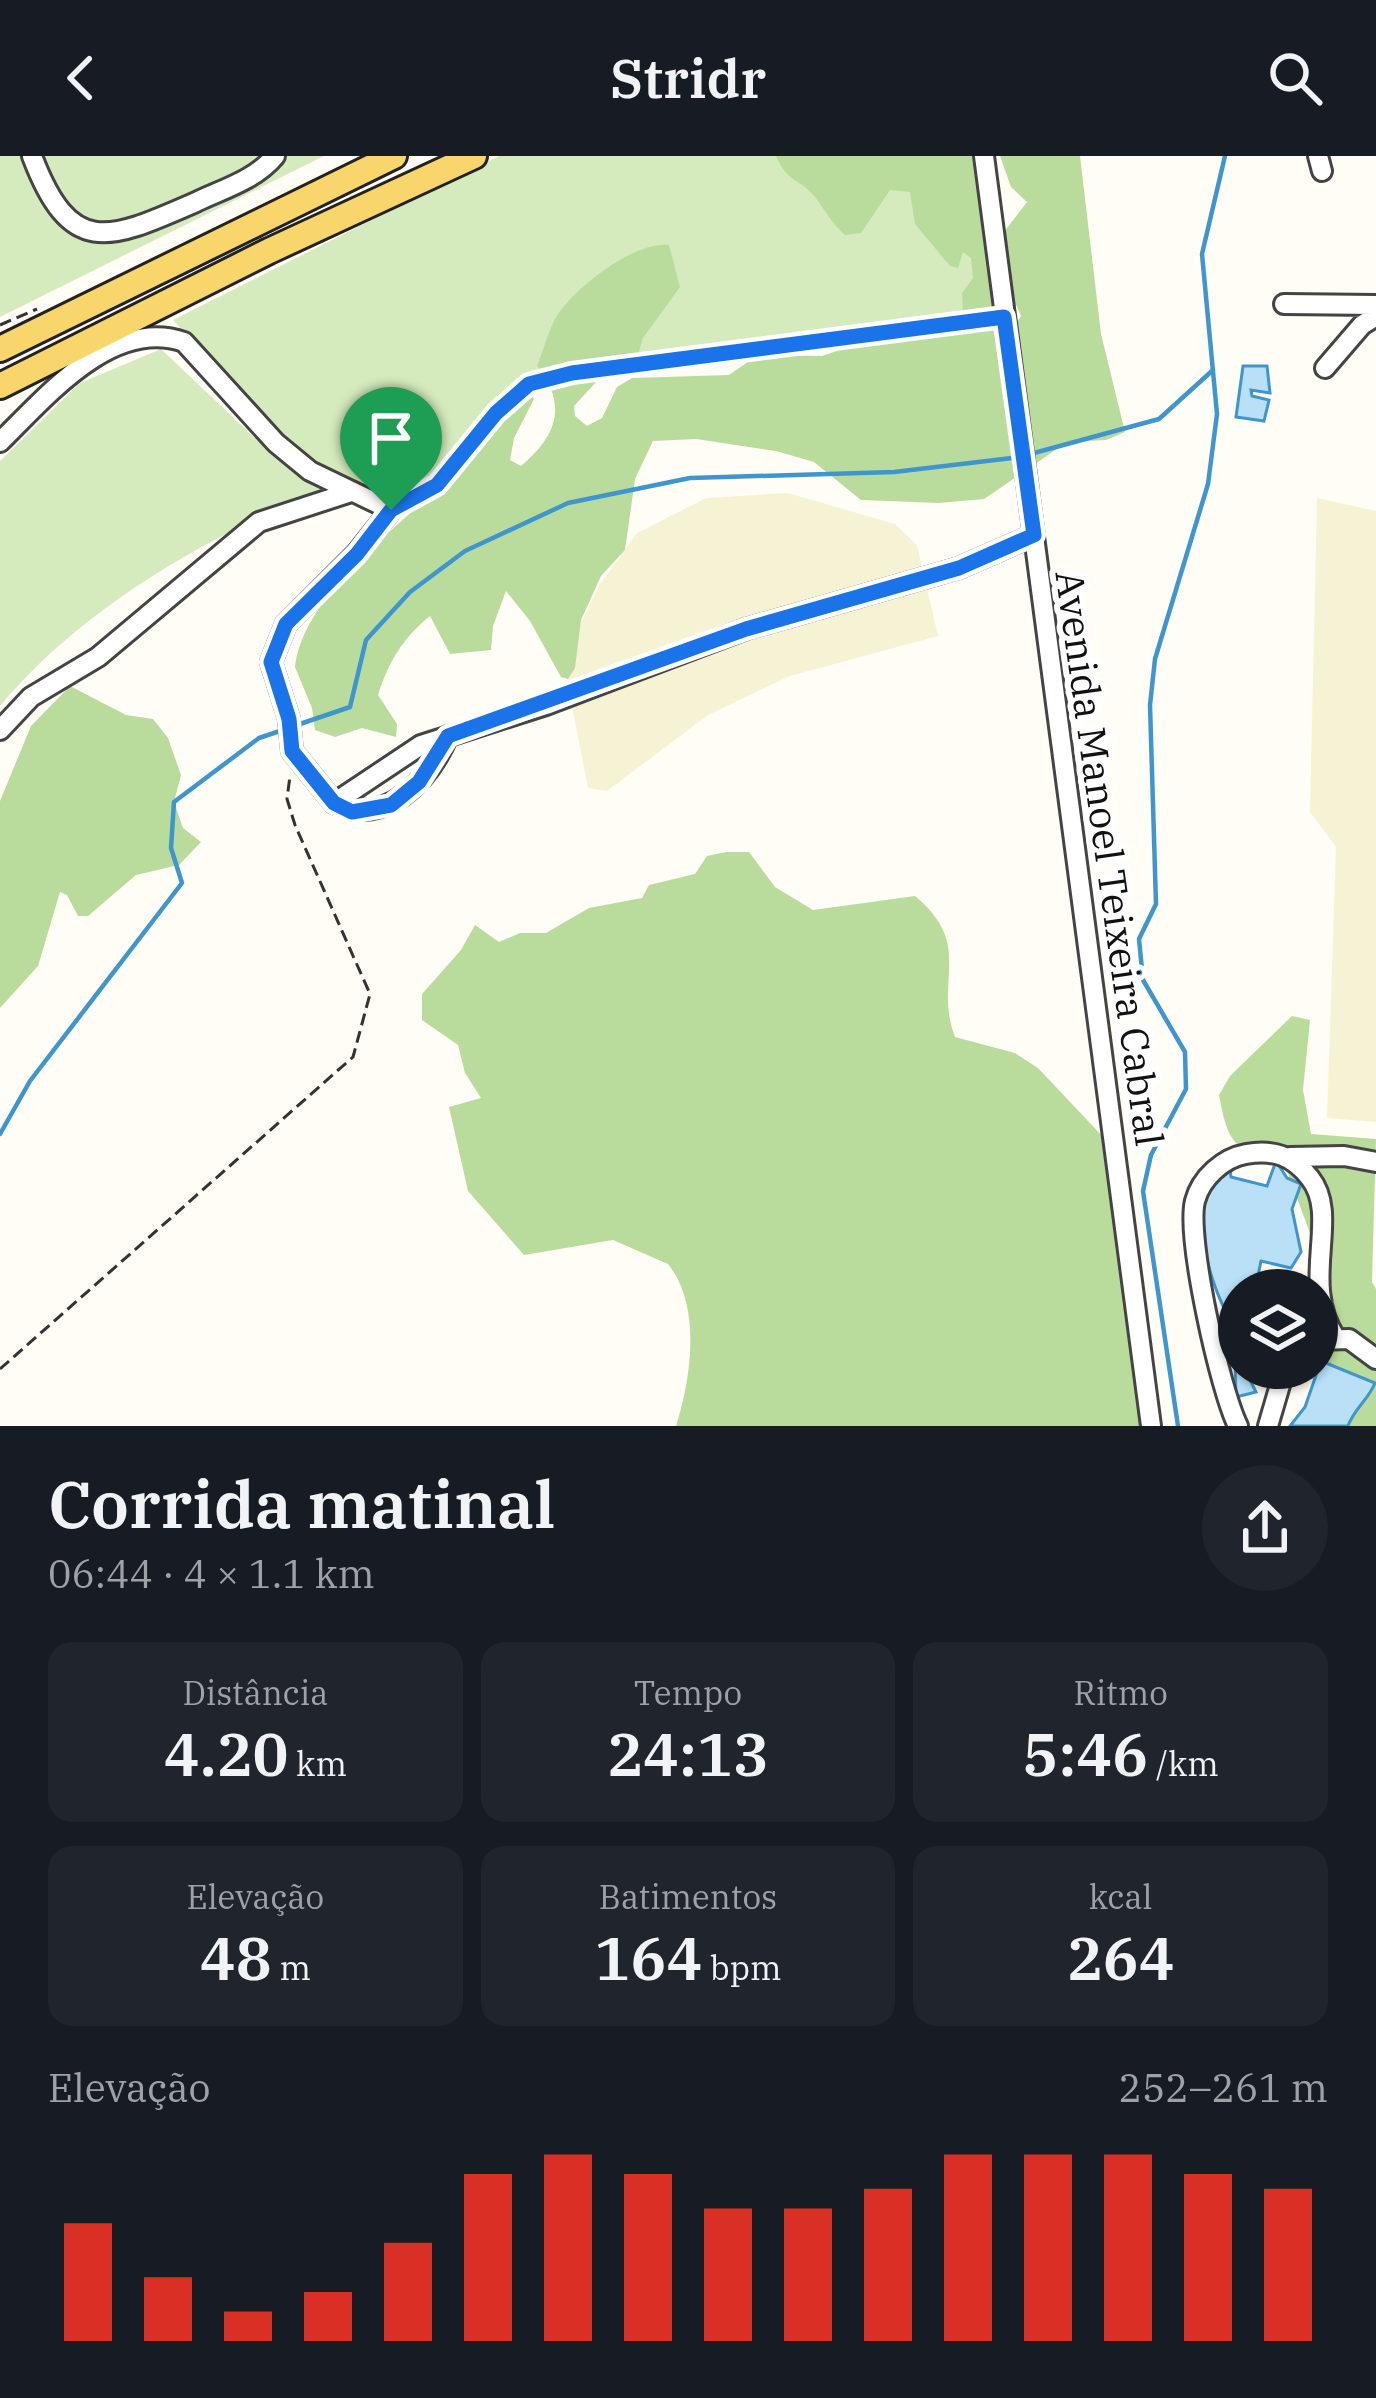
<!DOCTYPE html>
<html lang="pt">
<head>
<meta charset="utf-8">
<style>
  :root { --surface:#171b24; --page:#20242c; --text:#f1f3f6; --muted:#9ea1a6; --accent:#d93025 }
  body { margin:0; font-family:"IBM Plex Serif",serif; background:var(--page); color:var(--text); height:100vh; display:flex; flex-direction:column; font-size:45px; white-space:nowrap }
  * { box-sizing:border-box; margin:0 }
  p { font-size:39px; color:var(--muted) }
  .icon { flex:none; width:66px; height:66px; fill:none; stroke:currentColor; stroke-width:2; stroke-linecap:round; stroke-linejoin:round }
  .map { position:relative; height:1270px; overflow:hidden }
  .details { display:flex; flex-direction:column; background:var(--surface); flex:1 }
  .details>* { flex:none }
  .fabs { position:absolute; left:1218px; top:1113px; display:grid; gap:24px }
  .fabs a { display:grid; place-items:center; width:120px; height:120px; border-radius:50%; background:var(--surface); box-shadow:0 3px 9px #0004; font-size:60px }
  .pin { position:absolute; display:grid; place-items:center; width:102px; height:102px; color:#fff; margin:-123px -51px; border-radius:50% 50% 50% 0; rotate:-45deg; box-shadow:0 0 12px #0007 }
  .pin .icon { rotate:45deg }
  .round { display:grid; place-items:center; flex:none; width:126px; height:126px; border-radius:63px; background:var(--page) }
  .overview { display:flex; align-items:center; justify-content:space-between; height:204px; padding:0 48px }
  h1 { font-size:66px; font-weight:600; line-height:90px }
  .figures { display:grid; grid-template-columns:repeat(3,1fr); gap:18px; height:204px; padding:12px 48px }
  .figures div { display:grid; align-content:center; border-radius:24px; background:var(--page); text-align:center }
  .figures b { font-size:60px; font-weight:600 }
  .figures small { font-size:33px; font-weight:400 }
  .figures p { font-size:33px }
  .chart { height:336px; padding:24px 48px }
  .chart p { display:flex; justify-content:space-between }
  .chart svg { width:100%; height:216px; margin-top:12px; stroke:var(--accent); stroke-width:6 }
  header { display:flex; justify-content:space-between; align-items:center; height:156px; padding:0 48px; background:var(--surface); font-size:54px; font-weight:600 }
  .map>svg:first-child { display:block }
  .farmland { fill:#f6f3d4 }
  .green { fill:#d5ebbd }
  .forest { fill:#b9dc9c }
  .water { fill:#b9e0f7; stroke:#3f96cf; stroke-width:3 }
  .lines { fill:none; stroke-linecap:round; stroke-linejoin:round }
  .stream { stroke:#3f96cf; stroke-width:4.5 }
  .minor-casing { stroke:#444; stroke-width:24 }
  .major-casing { stroke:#222; stroke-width:30 }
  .path { stroke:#333; stroke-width:3; stroke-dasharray:12 6; stroke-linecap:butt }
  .minor { stroke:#fff; stroke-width:18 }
  .major { stroke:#f9d66b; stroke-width:24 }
  .route-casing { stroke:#fff; stroke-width:24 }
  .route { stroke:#1a73e8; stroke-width:15 }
  .labels { text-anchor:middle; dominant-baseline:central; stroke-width:12; stroke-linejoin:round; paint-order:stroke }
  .street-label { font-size:39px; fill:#111; stroke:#fff }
</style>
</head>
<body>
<header><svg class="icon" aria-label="back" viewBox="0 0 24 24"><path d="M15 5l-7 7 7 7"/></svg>Stridr<svg class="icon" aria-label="search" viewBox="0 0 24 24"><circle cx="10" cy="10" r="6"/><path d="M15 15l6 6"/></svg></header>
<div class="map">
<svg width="1376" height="1270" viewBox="0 0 1376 1270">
  <rect width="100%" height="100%" fill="#fffdf5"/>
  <!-- farmland -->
  <path class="farmland" d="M 788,337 L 895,368 L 917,389 L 938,480 L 790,520 L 708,559 L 607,635 L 588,632 L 563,505 L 599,430 L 637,377 L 706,342 Z
    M 1317,342 L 1376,355 L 1376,966 L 1327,962 L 1336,691 L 1310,656 Z"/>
  <!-- green -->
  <path class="green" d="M 0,0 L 29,0 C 47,54 52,59 104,83 L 279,0 L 324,0 L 0,161 Z
    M 35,0 L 270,0 L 259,10 L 120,73 L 74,65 Z
    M 499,0 L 980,0 L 1000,157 L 517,222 C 499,245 451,319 431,331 C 351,378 221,215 173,164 Z
    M 161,193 L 276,302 L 324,335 C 210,377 79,454 0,550 L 0,305 L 80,227 Z"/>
  <!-- forest -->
  <path class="forest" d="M 776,0 L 977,0 L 1007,161 L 1017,166 L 1021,160 L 1007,128 L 1004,76 L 1027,46 L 1011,31 L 1000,0 L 1080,0 L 1101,178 L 1125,276 L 1106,284 L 1067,286 L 984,343 L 939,347 L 861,344 L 814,306 L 776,295 L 696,283 L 653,285 L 635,323 L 625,394 L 601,420 L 581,464 L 575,512 L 568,523 L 561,521 L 530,465 L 506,435 L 493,470 L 491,494 L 450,498 L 430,460 C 402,483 389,505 378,539 L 397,568 L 396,581 L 362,572 L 335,581 L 315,574 L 312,552 L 295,511 C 304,436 403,369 453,317 C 480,290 498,257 531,237 L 534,243 L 514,282 L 510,304 L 521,310 C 557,280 568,249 537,210 C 543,196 547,179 554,165 C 569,135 635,84 669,89 L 680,131 L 643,182 L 638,199 L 597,225 L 574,250 L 575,260 L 587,270 L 602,262 L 617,231 L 632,222 L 729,219 L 758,199 L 822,200 L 854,189 L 910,183 L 963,160 L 962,137 L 973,122 L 971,102 L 963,96 L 958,112 L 950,110 L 915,68 L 910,36 L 890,34 L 861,77 L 845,79 C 831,67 826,55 815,41 C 800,22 788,28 776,0 Z
    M 70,530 L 126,559 L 153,563 L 168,582 L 181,619 L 174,646 L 183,672 L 201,686 L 179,709 L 136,719 L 88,760 L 78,760 L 67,739 L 60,736 L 38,810 L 0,852 L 0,645 L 31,570 Z
    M 726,696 L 749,696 L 775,731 L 813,754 L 915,740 C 975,790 933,824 955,881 L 1015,897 L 1038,912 L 1104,982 L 1145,1270 L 676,1270 C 691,1223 702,1150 668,1108 L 613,1084 L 524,1099 L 468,1035 L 449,951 L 481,942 L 465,917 L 458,889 L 422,864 L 422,838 L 461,794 L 475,769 L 499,786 L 520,777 L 546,777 L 589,752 L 642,742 L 649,729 L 695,718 L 707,700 Z
    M 1292,860 L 1310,864 L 1303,934 L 1311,978 L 1376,983 L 1372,1126 L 1376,1133 L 1376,1270 L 1343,1270 L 1306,1213 L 1317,1212 L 1317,1134 L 1307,1134 L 1311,1080 L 1286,1012 C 1236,991 1229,994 1219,939 L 1230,920 Z"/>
  <!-- water -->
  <path class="water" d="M 1243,210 L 1267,210 L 1270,237 L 1251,234 L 1252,240 L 1269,244 L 1264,265 L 1236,261 Z
    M 1276,1005 L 1287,1022 L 1301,1028 L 1292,1053 L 1301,1096 L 1291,1112 L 1261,1105 L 1255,1134 L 1239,1134 L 1239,1212 L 1244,1212 L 1256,1236 L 1236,1241 L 1234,1167 C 1217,1150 1195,1075 1202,1050 C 1207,1036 1220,1023 1230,1011 L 1231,1021 L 1267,1030 Z
    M 1321,1205 L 1375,1227 C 1368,1244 1354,1253 1348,1270 L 1290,1270 L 1305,1251 Z"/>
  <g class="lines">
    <!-- stream -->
    <path class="stream" d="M 1034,297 L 1159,263 L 1213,214
      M 297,569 L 350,551 L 366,484 L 410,436 L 465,395 L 568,347 L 690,322 L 894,316 L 1012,302
      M 0,978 L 30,925 L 182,727 L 171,692 L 174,646 L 259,582 L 286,573
      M 1178,1270 L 1143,1035 L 1151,999 L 1186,933 L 1185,896 L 1143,824 L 1139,783 L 1156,748 L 1150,549 L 1155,503 L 1208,328 L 1217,258 L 1202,98 L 1225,0"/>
    <defs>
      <path id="minor" d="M 32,0 C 71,103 109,84 196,46 C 223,33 255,24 275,0
        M 984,0 L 1151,1270
        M 1318,0 L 1322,15
        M 1284,148 L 1376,149
        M 1325,212 L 1362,169 L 1376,160
        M 0,286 C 46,241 112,161 184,186 L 276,287 L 310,315 L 391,354 L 357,397 L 286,468 L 271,506 L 289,563 L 292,595 L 334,647 L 421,589 L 546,549 L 746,473 L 959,412 L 1034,379
        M 0,574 L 31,541 L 98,501 L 259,366 L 351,336
        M 334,647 C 386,672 429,624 448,580
        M 1290,1001 L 1344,1000 L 1376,1006
        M 1317,1184 L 1349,1183 L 1376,1203
        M 1238,1270 C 1220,1234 1186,1081 1195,1045 C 1201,1022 1223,1002 1246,998 C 1274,993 1293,1000 1310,1022 C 1341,1061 1299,1125 1335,1181
        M 1268,1270 L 1285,1212"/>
      <path id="major" d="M 0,193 L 394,0
        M 0,230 L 269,95 L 474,0"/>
    </defs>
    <!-- minor casing -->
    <use href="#minor" class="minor-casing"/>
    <!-- major casing -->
    <use href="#major" class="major-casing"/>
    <!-- path -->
    <path class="path" d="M 0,169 L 37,153
      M 403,348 L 437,329 L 496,257 L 529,228 L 572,217 L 992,163
      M 0,1213 L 353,901 L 370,838 L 295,669 L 287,643 L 290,620"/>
    <!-- minor -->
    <use href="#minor" class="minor"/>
    <!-- major -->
    <use href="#major" class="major"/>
  </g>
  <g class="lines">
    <defs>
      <path id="route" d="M 1004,161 L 1034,379 L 959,412 L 746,473 L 448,580 L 419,626 L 391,649 L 352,656 L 334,647 L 292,595 L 289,563 L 271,506 L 286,468 L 357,398 L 391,354 L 437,329 L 496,257 L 529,228 L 572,217 Z"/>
    </defs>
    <!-- route casing -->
    <use href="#route" class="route-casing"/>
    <!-- route -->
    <use href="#route" class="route"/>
  </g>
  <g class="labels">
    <!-- street labels -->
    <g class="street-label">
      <text transform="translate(1110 702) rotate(82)">Avenida Manoel Teixeira Cabral</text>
    </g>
  </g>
</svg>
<div class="fabs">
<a><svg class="icon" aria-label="layers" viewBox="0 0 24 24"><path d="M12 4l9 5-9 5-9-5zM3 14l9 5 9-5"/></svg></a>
</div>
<div class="pin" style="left:391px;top:354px;background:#1e9e55"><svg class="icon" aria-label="arrive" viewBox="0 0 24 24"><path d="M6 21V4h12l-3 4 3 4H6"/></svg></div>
</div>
<section class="details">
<div class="overview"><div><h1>Corrida matinal</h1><p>06:44 · 4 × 1.1 km</p></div><a class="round"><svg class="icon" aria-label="share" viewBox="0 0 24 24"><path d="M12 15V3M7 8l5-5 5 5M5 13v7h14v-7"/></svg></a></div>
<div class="figures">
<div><p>Distância</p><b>4.20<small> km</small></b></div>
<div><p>Tempo</p><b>24:13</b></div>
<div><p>Ritmo</p><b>5:46<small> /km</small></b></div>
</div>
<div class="figures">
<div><p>Elevação</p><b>48<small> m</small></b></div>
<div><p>Batimentos</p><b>164<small> bpm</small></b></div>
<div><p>kcal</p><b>264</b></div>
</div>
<div class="chart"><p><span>Elevação</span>252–261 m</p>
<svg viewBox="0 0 160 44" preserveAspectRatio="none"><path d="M5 44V20M15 44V31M25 44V38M35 44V34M45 44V24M55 44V10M65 44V6M75 44V10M85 44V17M95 44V17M105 44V13M115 44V6M125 44V6M135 44V6M145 44V10M155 44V13"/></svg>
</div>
</section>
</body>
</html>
